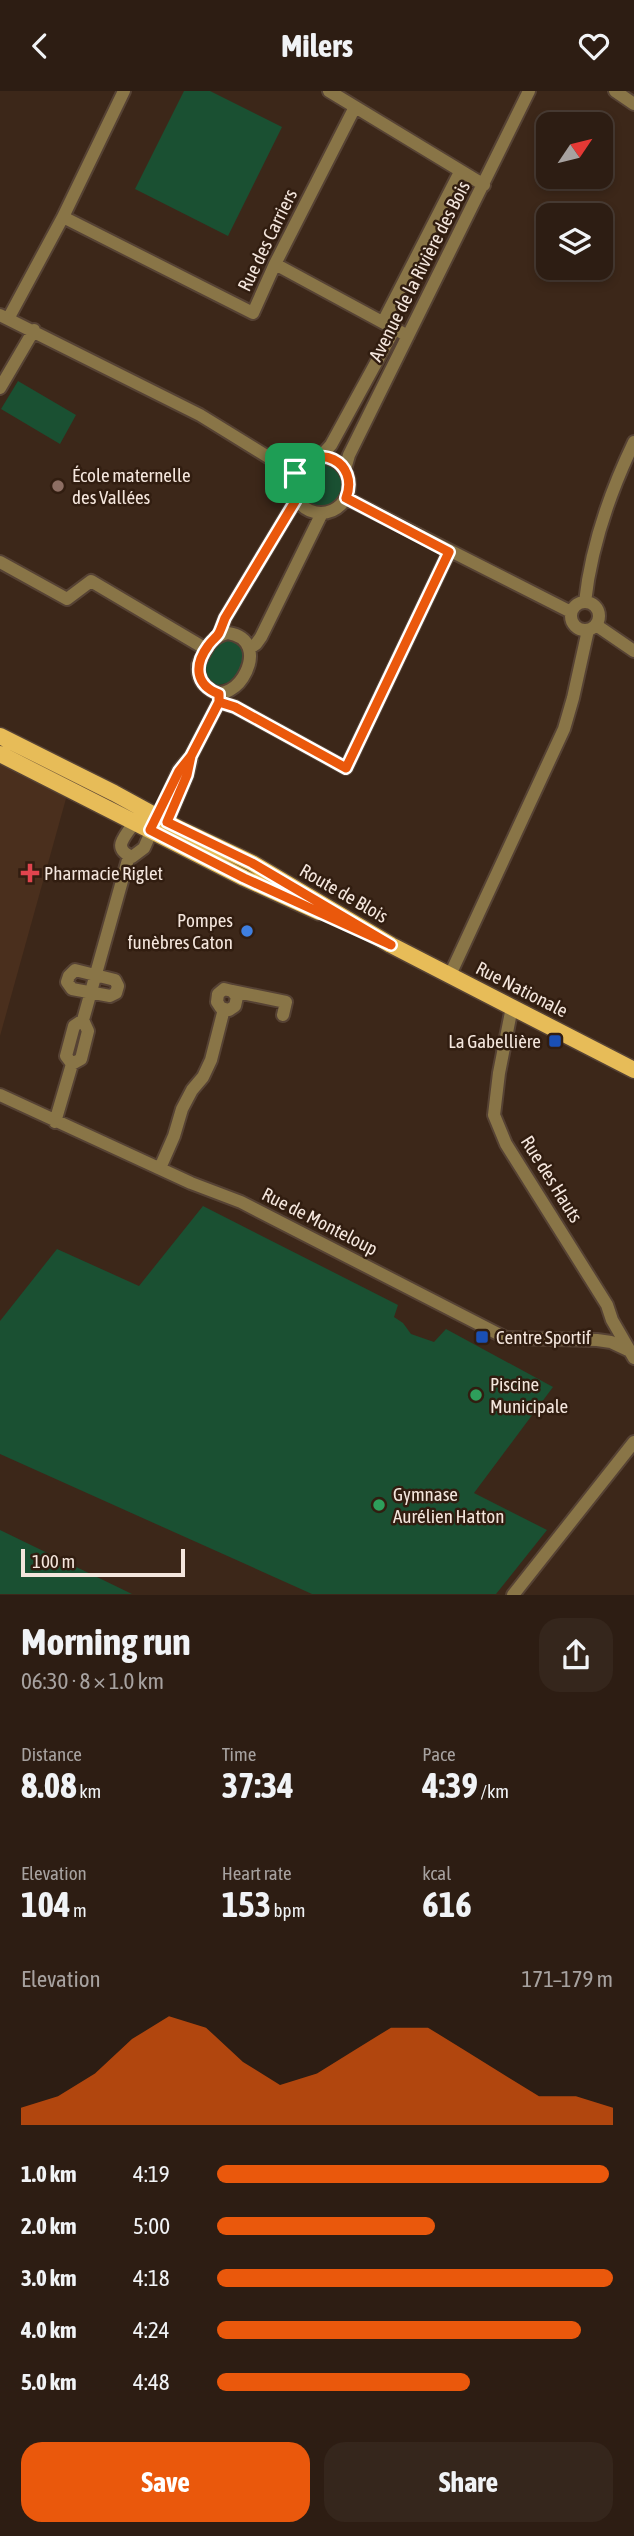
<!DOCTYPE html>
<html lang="en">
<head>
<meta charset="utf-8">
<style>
  :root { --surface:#2d1d13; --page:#35261c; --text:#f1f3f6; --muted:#a7a2a0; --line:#483b33; --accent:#ea580c }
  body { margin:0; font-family:"Asap Condensed",sans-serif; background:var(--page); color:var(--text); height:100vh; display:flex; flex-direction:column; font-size:26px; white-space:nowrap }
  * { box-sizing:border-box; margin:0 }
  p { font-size:23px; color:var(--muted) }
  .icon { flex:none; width:38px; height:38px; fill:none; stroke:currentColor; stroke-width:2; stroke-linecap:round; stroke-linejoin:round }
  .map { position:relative; height:1504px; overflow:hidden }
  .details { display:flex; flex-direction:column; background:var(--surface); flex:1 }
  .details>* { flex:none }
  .needle { width:46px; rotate:55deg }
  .fabs { position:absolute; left:536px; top:21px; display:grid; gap:14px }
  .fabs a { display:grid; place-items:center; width:77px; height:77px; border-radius:14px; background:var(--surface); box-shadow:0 4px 10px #0003,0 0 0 2px var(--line); font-size:35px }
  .scale { position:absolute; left:21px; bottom:18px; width:164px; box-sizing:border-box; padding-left:7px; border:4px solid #f4e6dd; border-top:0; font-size:19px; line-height:24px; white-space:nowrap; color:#f4e6dd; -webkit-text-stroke:5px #311d10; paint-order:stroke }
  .pin { position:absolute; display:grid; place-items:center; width:60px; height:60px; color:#fff; margin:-30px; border-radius:14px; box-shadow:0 4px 10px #0006 }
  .round { display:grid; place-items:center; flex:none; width:74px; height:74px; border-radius:21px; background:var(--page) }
  .headline { display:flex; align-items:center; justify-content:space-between; height:119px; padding:0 21px }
  h1 { font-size:38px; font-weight:700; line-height:52px }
  .figures { display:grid; grid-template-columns:repeat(3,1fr); gap:10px; height:119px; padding:7px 21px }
  .figures div { display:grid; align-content:center }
  .figures b { font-size:35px; font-weight:700 }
  .figures small { font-size:19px; font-weight:400 }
  .figures p { font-size:19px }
  .chart { height:196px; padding:14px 21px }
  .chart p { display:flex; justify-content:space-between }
  .chart svg { width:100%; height:126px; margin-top:7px; fill:var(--accent); opacity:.7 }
  .button { display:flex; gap:14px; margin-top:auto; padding:14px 21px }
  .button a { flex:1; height:80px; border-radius:21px; background:var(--accent); color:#fff; font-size:28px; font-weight:700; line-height:80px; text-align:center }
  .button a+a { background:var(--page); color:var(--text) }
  ul { padding:0 21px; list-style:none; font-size:23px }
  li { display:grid; grid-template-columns:112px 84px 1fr; align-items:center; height:52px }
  li i { height:18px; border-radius:9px; background:var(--accent) }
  header { display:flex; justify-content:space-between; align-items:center; height:91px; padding:0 21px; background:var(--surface); font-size:32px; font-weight:700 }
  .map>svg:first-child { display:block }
  .built { fill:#4a2f1d }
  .green { fill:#1a5032 }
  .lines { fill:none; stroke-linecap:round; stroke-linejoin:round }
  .minor-casing { stroke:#564234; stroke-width:16 }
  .major-casing { stroke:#564234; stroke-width:19 }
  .minor { stroke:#897547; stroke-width:12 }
  .major { stroke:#e7bc58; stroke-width:16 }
  .route-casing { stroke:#fff; stroke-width:14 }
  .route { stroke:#ea580c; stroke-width:9 }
  .education-dot { fill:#8d6e63; stroke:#311d10; stroke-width:2.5 }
  .health-dot { fill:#e0444e; stroke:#311d10; stroke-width:2.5 }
  .shop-dot { fill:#3f7fe0; stroke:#311d10; stroke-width:2.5 }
  .transit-dot { fill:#1a4fb4; stroke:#311d10; stroke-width:2.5 }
  .leisure-dot { fill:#2e9e5b; stroke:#311d10; stroke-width:2.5 }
  .labels { text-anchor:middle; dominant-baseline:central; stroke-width:5; stroke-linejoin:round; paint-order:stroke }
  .street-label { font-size:19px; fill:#f4e6dd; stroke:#311d10 }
  .poi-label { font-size:19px; fill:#f4e6dd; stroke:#311d10; text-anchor:start }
</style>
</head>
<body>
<header><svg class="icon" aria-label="back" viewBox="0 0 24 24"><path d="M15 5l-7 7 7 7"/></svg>Milers<svg class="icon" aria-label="heart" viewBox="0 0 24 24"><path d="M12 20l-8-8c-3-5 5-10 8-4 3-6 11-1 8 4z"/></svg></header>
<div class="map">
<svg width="634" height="1504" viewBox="0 0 634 1504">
  <rect width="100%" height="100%" fill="#3c2719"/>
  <!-- built -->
  <path class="built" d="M 0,670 L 67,704 L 0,945 Z"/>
  <!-- green -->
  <path class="green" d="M 184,0 L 210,0 L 282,36 L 228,145 L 135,98 Z
    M 18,290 L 76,324 L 60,353 L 1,318 Z
    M298 395a22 22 0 1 1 44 0a22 22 0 1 1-44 0Z
    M 228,547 L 240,552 L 245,566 L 234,590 L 215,595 C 196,582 209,551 228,547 Z
    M 203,1115 L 398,1214 L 394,1226 L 403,1232 L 411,1243 L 434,1251 L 446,1238 L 553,1296 L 474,1402 L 547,1439 L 496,1503 L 312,1503 L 0,1363 L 0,1230 L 57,1158 L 139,1195 Z
    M 0,1439 L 132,1503 L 0,1503 Z"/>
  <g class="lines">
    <defs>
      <path id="minor" d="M 329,0 L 484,94
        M 615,0 L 634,13
        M 63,126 L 253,222 L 275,173 L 355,16
        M 275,173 L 408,245
        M 0,224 L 200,324 L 294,382
        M 8,228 L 63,126 L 124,0
        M 383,231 L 460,81
        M 0,297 L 34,239
        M 321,365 L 331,354 L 395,237
        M293 394a28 28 0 1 1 56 0a28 28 0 1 1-56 0Z
        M 345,378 L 349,364 L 529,0
        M 346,407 L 571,521
        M 0,471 L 67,508 L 91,490 L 206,558
        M571 525a14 14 0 1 1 28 0a14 14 0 1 1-28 0Z
        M 585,511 C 591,456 610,401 634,351
        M 596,534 L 634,560
        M 228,542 C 275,549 236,619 209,598 C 200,591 198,585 198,574 C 205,560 210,545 228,542 Z
        M 219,544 L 225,527 L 296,409
        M 250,557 L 256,553 L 261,546 L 322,422
        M 219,611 L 235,616 L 346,677 L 449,461
        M 134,731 C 127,745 110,756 132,766 L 144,757 L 179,679 L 191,665 L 219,611 L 219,604
        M 167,731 L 187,684 L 191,669
        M 75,879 L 115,889 L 118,895 L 116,902 L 110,905 L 72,898 L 67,891 L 69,885 Z
        M 450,884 L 564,638 L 573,607 L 588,539
        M 232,900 L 224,898 L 218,903 L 217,911 L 221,917 L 229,919 L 235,915 L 237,906 L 232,900 L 286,911 L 283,924
        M 512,916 L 499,982 L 494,1024 L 506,1053 L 607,1214 L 612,1229 L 634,1267
        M 83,929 L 88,940 L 81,968 L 72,973 L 66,965 L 74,935 L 83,929 L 129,765
        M 0,1004 L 191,1092 L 241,1111 L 506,1247 L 597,1249 L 611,1251 L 628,1259
        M 55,1031 L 72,973
        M 160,1077 L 174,1045 L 182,1018 L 192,999 L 203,986 L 211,969 L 224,918
        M 513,1504 L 634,1351"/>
      <path id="major" d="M 0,645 L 114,702 L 178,737 L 252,772 L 391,854 L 634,979
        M 0,663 L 244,787 L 319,821"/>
    </defs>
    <!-- minor casing -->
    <use href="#minor" class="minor-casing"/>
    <!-- major casing -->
    <use href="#major" class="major-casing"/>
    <!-- minor -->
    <use href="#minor" class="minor"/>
    <!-- major -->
    <use href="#major" class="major"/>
  </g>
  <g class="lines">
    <defs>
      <path id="route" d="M 295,382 L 292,392 L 296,409 L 225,527 C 223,532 221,538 219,542 C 217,546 211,550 208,555 C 194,574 195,594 219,603 L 219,611 L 191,665 L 179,680 L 150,739 L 244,787 L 391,854 L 252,772 L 167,731 L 187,684 L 191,665 L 219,611 L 235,616 L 346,677 L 449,461 L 346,407 C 360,371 316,349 295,382"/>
    </defs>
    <!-- route casing -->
    <use href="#route" class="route-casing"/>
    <!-- route -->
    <use href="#route" class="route"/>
  </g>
  <!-- markers -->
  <circle class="education-dot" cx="58" cy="395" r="7"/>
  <path class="health-dot" d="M26.5 771.5h7v7h7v7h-7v7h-7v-7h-7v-7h7z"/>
  <circle class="shop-dot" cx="247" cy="840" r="7"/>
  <g class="transit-dot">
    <rect x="548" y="943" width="14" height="14" rx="3.5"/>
    <rect x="475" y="1239" width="14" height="14" rx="3.5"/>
  </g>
  <g class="leisure-dot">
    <circle cx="476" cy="1304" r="7"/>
    <circle cx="379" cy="1414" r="7"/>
  </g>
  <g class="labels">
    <!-- street labels -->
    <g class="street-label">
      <text transform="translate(267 149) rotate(-64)">Rue des Carriers</text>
      <text transform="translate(419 180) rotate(-63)">Avenue de la Rivière des Bois</text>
      <text transform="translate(344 802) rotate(30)">Route de Blois</text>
      <text transform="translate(522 898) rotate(27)">Rue Nationale</text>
      <text transform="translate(552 1088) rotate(58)">Rue des Hauts</text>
      <text transform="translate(320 1130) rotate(27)">Rue de Monteloup</text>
    </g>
    <!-- poi labels -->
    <g class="poi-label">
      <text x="72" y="384">École maternelle<tspan x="72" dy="22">des Vallées</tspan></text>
      <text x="44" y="782">Pharmacie Riglet</text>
      <text x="233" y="829" text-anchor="end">Pompes<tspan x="233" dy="22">funèbres Caton</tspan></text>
      <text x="541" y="950" text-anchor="end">La Gabellière</text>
      <text x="496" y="1246">Centre Sportif</text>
      <text x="490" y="1293">Piscine<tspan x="490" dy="22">Municipale</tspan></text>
      <text x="393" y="1403">Gymnase<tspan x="393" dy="22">Aurélien Hatton</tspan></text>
    </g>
  </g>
</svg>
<div class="fabs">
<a><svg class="needle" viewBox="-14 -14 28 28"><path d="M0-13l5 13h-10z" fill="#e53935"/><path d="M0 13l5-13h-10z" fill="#a7a2a0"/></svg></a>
<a><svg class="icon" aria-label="layers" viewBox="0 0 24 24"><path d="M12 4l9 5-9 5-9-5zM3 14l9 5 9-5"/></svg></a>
</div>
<div class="scale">100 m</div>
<div class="pin" style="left:295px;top:382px;background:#1e9e55"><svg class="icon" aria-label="arrive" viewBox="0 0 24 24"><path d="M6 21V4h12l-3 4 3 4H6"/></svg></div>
</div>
<section class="details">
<div class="headline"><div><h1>Morning run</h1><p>06:30 · 8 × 1.0 km</p></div><a class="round"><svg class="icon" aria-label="share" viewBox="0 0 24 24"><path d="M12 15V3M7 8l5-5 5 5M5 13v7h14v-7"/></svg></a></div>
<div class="figures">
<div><p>Distance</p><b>8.08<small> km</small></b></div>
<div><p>Time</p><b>37:34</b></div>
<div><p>Pace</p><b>4:39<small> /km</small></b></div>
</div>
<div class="figures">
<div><p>Elevation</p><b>104<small> m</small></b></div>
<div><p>Heart rate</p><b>153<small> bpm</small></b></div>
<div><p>kcal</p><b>616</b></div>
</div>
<div class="chart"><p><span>Elevation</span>171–179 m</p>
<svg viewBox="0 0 160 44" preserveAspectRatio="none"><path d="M0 44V38L10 34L20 26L30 14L40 6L50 10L60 22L70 30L80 26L90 18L100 10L110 10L120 18L130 26L140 34L150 34L160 38V44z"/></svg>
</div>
<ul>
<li><b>1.0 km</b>4:19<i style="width:99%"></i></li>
<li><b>2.0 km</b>5:00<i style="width:55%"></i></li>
<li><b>3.0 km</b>4:18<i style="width:100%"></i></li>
<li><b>4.0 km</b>4:24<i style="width:92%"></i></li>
<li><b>5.0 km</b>4:48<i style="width:64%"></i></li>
</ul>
<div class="button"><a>Save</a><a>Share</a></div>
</section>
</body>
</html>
